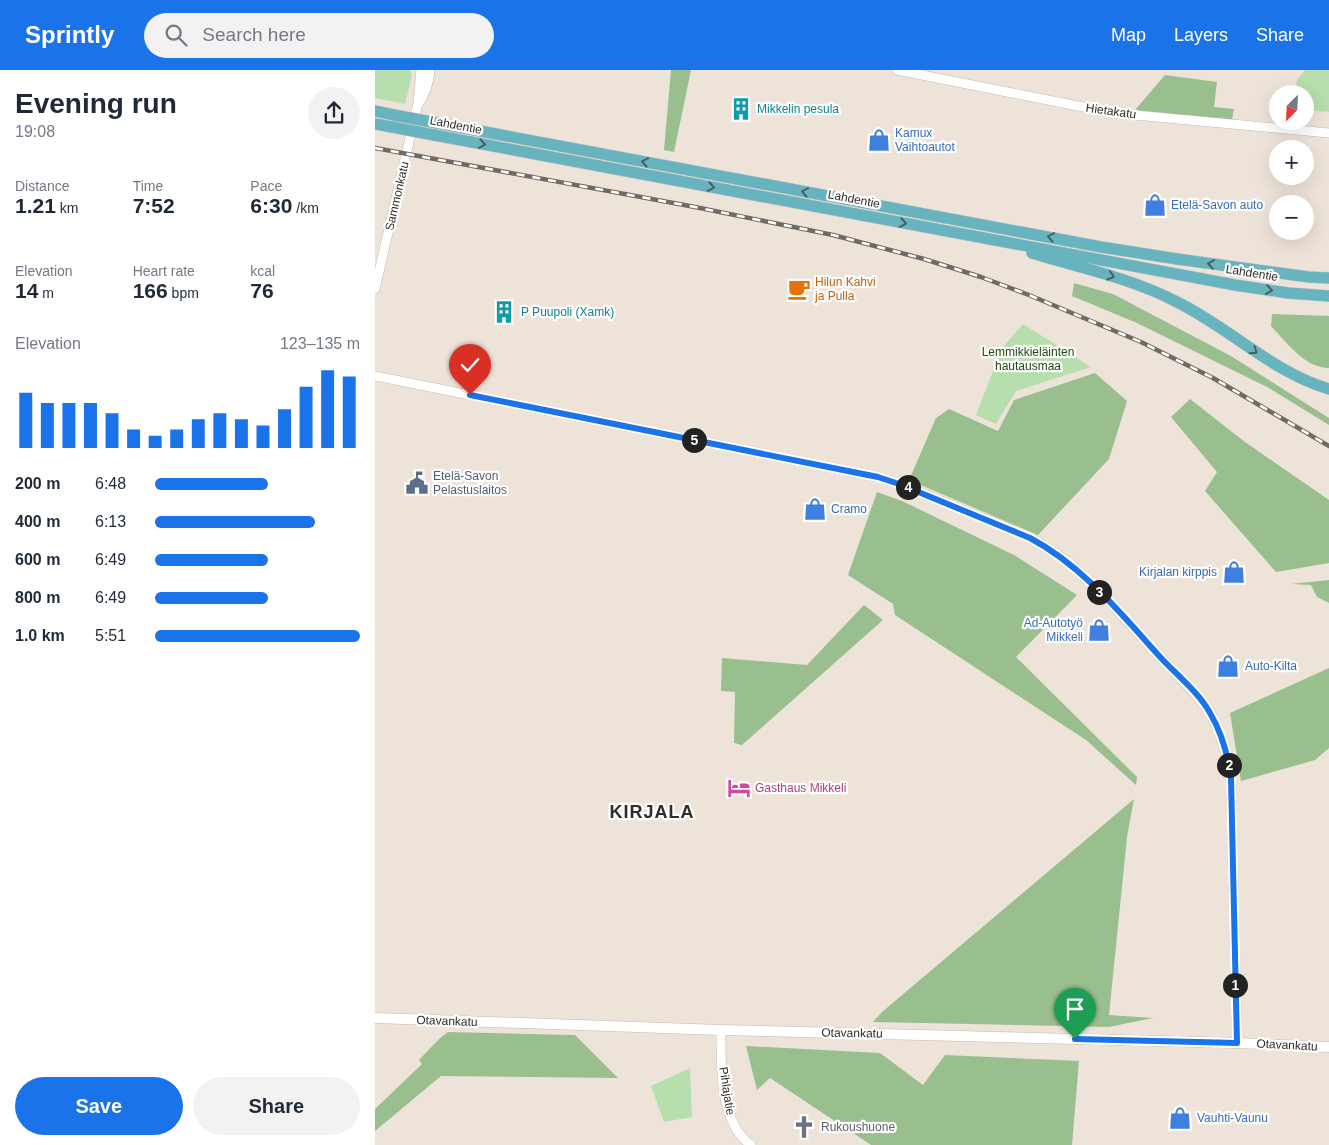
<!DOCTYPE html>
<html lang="en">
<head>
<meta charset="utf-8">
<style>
  :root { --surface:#fff; --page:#f2f2f3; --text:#1f2937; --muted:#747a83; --accent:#1a73e8 }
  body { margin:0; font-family:Arial,sans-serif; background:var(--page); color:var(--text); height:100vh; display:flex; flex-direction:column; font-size:19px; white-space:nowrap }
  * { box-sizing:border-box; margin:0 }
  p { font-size:16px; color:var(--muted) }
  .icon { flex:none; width:28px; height:28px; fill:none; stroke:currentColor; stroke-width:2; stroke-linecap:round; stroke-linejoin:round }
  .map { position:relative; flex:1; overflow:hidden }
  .drawer { display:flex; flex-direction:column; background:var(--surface); width:375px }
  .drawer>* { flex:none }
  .needle { width:32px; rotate:204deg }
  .controls { position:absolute; left:894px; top:15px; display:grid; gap:10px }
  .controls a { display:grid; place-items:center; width:45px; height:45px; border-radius:50%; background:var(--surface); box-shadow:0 5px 20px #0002; font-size:25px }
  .pin { position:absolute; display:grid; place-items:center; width:42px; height:42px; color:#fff; margin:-51px -21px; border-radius:50% 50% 50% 0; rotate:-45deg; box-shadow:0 0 5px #0007 }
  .pin .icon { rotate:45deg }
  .km { position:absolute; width:25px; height:25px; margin:-12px; border-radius:50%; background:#222; color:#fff; font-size:14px; line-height:25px; text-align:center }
  .round { display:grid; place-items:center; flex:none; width:52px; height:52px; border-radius:26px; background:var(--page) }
  .head { display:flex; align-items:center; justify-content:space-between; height:85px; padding:0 15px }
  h1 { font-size:28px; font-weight:700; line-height:38px }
  .stats { display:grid; grid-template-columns:repeat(3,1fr); gap:8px; height:85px; padding:5px 15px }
  .stats div { display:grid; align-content:center }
  .stats b { font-size:21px; font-weight:700 }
  .stats small { font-size:14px; font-weight:400 }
  .stats p { font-size:14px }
  .chart { height:140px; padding:10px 15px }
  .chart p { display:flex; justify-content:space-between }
  .chart svg { width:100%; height:90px; margin-top:5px; stroke:var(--accent); stroke-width:6 }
  .primary-button { display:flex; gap:10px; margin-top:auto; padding:10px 15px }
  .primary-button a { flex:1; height:58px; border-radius:30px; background:var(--accent); color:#fff; font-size:20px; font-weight:700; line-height:58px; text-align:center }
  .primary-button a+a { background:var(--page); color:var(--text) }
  ul { padding:0 15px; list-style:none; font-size:16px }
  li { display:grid; grid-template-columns:80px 60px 1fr; align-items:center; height:38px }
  li i { height:12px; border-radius:6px; background:var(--accent) }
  header { display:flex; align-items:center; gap:30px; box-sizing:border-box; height:70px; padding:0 25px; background:var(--accent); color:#fff }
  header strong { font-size:24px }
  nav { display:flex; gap:28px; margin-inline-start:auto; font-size:18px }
  .search { width:350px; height:45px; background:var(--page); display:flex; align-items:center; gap:12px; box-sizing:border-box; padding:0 18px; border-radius:28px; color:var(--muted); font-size:19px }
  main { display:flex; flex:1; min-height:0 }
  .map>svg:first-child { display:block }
  .green { fill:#b7dead }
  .forest { fill:#99bf8f }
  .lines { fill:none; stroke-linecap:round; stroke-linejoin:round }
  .tertiary-casing { stroke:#c4bab0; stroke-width:10 }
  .secondary-casing { stroke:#c4bab0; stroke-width:11 }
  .trunk-casing { stroke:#c5c4c3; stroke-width:12 }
  .tertiary { stroke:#fff; stroke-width:9 }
  .secondary { stroke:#fff; stroke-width:10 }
  .trunk { stroke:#68b4be; stroke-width:11 }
  .rail-casing { stroke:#706a64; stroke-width:4.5 }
  .rail { stroke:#fff; stroke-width:2.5; stroke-dasharray:8; stroke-linecap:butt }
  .trunk-bridge-casing { stroke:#c5c4c3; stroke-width:12; stroke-linecap:butt }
  .trunk-bridge { stroke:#68b4be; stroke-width:11 }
  .oneway { stroke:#466264 }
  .route-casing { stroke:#fff; stroke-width:10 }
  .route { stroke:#1a73e8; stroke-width:6 }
  .labels { text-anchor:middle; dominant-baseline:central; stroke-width:4.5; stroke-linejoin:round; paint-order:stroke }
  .culture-label { font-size:12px; fill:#0d838f; stroke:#fff; text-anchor:start }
  .street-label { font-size:12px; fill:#302c28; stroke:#fff }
  .shop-label { font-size:12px; fill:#366cbe; stroke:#fff; text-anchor:start }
  .food-label { font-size:12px; fill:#c56008; stroke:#fff; text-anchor:start }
  .park-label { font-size:12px; fill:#1c4d0a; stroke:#fff }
  .service-label { font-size:12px; fill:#4e5e75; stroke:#fff; text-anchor:start }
  .hotel-label { font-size:12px; fill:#b23c85; stroke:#fff; text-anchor:start }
  .worship-label { font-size:12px; fill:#5b616d; stroke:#fff; text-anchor:start }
  .district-label { font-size:18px; font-weight:bold; letter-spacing:1px; fill:#302c28; stroke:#fff }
</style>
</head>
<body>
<header>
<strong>Sprintly</strong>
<div class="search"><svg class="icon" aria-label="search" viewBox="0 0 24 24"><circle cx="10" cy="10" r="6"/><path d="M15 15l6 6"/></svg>Search here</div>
<nav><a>Map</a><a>Layers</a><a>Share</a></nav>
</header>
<main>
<section class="drawer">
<div class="head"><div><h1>Evening run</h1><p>19:08</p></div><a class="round"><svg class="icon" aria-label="share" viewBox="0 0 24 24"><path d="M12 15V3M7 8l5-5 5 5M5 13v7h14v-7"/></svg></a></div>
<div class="stats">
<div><p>Distance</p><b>1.21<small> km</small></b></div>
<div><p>Time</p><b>7:52</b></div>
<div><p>Pace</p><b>6:30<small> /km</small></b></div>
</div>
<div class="stats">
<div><p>Elevation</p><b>14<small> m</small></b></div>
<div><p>Heart rate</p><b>166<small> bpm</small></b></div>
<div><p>kcal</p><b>76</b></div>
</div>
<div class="chart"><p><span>Elevation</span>123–135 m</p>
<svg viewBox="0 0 160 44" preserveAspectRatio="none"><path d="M5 44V17M15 44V22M25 44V22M35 44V22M45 44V27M55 44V35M65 44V38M75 44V35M85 44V30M95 44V27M105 44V30M115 44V33M125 44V25M135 44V14M145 44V6M155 44V9"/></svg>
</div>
<ul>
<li><b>200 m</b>6:48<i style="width:55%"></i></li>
<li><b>400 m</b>6:13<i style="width:78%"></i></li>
<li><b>600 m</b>6:49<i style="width:55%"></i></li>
<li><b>800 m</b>6:49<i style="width:55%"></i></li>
<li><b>1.0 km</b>5:51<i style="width:100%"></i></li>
</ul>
<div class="primary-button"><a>Save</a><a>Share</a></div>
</section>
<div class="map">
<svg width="954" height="1075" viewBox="0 0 954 1075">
  <rect width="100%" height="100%" fill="#eee3d9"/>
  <!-- green -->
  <path class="green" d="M 0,0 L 35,0 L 37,5 L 30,34 L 0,28 Z
    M 930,0 L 954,0 L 954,42 L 930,40 L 930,24 L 919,24 L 922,10 Z
    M 648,254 L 716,297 L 641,321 L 621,354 L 601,345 L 627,278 Z
    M 315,998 L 317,1047 L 289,1052 L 276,1016 Z"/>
  <!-- forest -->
  <path class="forest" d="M 296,0 L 316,0 L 299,82 L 289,80 Z
    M 790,5 L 842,12 L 839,37 L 859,39 L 857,50 L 760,40 Z
    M 699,213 L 738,224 L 856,286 L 954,348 L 954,355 L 892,317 L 762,253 L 697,226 Z
    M 897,244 L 954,246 L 954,298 C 930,298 911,272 896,256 Z
    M 720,303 L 752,331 L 734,389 L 663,465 L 534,410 L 561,348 L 574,339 L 623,361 L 639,330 Z
    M 815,329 L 870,372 L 954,430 L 954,493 L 901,502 L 830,421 L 842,402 L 796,347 Z
    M 502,422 L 527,431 L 639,485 L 702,525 L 641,587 L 762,707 L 761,715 L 711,670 L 520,545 L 518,534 L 473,505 Z
    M 954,510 L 954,533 L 942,527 L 936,515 L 916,514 Z
    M 489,535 L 508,550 L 367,675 L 359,673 L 360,622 L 346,621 L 347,588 L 432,595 Z
    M 954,598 L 954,678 L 940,690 L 866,711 L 855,643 Z
    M 759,729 L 752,767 L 734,945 L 778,948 L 734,957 L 498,952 L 507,942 Z
    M 73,962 L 200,965 L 243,1008 L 66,1006 L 0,1061 L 0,1039 L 47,994 L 44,990 L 65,968 Z
    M 371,976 L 505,983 L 548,1015 L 570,985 L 704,991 L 697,1075 L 496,1075 L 395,1008 L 382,1020 Z"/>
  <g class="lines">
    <defs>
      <path id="tertiary" d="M 522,0 L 738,43 L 954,63
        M 44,33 C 51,23 54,13 55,0
        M 0,219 L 43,33 L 46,0
        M 0,306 L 503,407 L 524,414 L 655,467 L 694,492 L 736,534 L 820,624 L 835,642 L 846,667 L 854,692 L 856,708 L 862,973
        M 346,960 C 346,996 344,1052 376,1075"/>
      <path id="secondary" d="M 0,948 L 346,960 L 862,973 L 954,977"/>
      <path id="trunk" d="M 0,41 L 19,45
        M 62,53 L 726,177 L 802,189 L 934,207 L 954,208
        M 0,54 L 17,57
        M 59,65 L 860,215 L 913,223 L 954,226
        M 657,183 C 706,198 756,208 802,232 C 855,258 897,302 954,319"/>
    </defs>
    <!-- tertiary casing -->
    <use href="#tertiary" class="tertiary-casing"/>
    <!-- secondary casing -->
    <use href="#secondary" class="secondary-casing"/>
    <!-- trunk casing -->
    <use href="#trunk" class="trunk-casing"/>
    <!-- tertiary -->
    <use href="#tertiary" class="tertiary"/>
    <!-- secondary -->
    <use href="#secondary" class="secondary"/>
    <!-- trunk -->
    <use href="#trunk" class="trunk"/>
    <defs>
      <path id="rail" d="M 0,78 L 320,137 L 458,165 L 549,189 L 606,207 L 654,225 L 766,272 L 838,308 L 954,376"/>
    </defs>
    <!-- rail casing -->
    <use href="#rail" class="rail-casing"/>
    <!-- rail -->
    <use href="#rail" class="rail"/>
    <defs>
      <path id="trunk-bridge" d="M 19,45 L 62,53
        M 17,57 L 59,65"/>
    </defs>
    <!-- trunk-bridge casing -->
    <use href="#trunk-bridge" class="trunk-bridge-casing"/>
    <!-- trunk-bridge -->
    <use href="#trunk-bridge" class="trunk-bridge"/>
  </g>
  <!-- one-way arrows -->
  <defs><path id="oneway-chevron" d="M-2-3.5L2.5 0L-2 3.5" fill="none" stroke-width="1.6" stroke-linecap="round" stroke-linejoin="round" transform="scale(1.25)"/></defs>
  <g class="oneway">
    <use href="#oneway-chevron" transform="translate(107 74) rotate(10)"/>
    <use href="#oneway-chevron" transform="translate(270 92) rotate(-169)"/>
    <use href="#oneway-chevron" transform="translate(336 117) rotate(11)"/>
    <use href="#oneway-chevron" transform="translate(430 122) rotate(-169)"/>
    <use href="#oneway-chevron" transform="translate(528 153) rotate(11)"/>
    <use href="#oneway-chevron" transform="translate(676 167) rotate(-169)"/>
    <use href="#oneway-chevron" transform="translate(836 194) rotate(-172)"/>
    <use href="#oneway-chevron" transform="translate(736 206) rotate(17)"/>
    <use href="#oneway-chevron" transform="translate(894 220) rotate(8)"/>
    <use href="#oneway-chevron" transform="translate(879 281) rotate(35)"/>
  </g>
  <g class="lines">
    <defs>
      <path id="route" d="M 95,325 L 478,402 L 503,407 L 524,414 L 655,468 C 708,496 747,545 787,589 C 803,606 824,623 835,643 C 847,663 853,686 856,708 L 862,973 L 700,969"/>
    </defs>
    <!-- route casing -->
    <use href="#route" class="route-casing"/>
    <!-- route -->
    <use href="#route" class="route"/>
  </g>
  <!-- icons -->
  <defs>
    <symbol id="building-bare" viewBox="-9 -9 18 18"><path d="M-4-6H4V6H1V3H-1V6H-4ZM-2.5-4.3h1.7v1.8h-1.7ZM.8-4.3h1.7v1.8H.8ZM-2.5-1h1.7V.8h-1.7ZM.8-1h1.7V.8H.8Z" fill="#0f9aa8" stroke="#fff" stroke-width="2.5" paint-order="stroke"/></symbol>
    <symbol id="shop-bare" viewBox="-9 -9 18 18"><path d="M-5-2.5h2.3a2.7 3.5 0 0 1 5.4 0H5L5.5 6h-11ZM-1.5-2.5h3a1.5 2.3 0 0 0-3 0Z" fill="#3f7fe0" stroke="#fff" stroke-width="2.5" paint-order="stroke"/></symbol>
    <symbol id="cafe-bare" viewBox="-9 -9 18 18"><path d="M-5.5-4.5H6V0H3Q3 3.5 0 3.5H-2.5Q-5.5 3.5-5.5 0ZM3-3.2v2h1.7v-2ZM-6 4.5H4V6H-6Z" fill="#e8710a" stroke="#fff" stroke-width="2.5" paint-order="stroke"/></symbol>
    <symbol id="civic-bare" viewBox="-9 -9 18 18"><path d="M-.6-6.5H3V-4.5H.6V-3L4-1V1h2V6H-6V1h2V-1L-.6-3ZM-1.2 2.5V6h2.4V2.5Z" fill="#5c6f8a" stroke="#fff" stroke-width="2.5" paint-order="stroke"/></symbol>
    <symbol id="hotel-bare" viewBox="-9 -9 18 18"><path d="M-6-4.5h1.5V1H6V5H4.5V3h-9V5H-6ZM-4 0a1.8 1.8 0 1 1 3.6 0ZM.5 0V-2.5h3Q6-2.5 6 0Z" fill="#d1479c" stroke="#fff" stroke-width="2.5" paint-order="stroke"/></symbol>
    <symbol id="church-bare" viewBox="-9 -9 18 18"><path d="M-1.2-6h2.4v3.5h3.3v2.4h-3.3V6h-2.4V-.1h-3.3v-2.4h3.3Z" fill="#6b7280" stroke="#fff" stroke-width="2.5" paint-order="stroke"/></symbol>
  </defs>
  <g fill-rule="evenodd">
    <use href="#building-bare" x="350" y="23" width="32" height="32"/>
    <use href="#shop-bare" x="488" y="54" width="32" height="32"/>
    <use href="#shop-bare" x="764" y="119" width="32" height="32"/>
    <use href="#cafe-bare" x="408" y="203" width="32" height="32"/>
    <use href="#building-bare" x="113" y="226" width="32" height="32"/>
    <use href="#civic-bare" x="26" y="397" width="32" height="32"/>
    <use href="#shop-bare" x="424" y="423" width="32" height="32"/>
    <use href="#shop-bare" x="843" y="486" width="32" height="32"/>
    <use href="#shop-bare" x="708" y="544" width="32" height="32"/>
    <use href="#shop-bare" x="837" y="580" width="32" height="32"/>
    <use href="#hotel-bare" x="348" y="702" width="32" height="32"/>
    <use href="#shop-bare" x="789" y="1032" width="32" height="32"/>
    <use href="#church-bare" x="413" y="1041" width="32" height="32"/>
  </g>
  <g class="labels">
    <!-- culture labels -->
    <g class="culture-label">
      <text x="382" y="39">Mikkelin pesula</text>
      <text x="146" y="242">P Puupoli (Xamk)</text>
    </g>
    <!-- street labels -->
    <g class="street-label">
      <text transform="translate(736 41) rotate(8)">Hietakatu</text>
      <text transform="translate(81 55) rotate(11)">Lahdentie</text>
      <text transform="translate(22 126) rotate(-77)">Sammonkatu</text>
      <text transform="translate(479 129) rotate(11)">Lahdentie</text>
      <text transform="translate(877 203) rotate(9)">Lahdentie</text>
      <text transform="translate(72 951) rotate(2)">Otavankatu</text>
      <text transform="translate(477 963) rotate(1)">Otavankatu</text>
      <text transform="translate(912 975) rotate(3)">Otavankatu</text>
      <text transform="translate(352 1021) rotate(81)">Pihlajatie</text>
    </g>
    <!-- shop labels -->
    <g class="shop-label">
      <text x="520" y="63">Kamux<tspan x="520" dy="14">Vaihtoautot</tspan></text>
      <text x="796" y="135">Etelä-Savon auto</text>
      <text x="456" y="439">Cramo</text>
      <text x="842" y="502" text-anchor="end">Kirjalan kirppis</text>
      <text x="708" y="553" text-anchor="end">Ad-Autotyö<tspan x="708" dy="14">Mikkeli</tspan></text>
      <text x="870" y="596">Auto-Kilta</text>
      <text x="822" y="1048">Vauhti-Vaunu</text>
    </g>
    <!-- food labels -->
    <g class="food-label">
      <text x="440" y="212">Hilun Kahvi<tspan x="440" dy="14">ja Pulla</tspan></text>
    </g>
    <!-- park labels -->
    <g class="park-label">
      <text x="653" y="282">Lemmikkieläinten<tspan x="653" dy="14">hautausmaa</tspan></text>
    </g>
    <!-- service labels -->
    <g class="service-label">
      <text x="58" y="406">Etelä-Savon<tspan x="58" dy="14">Pelastuslaitos</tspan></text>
    </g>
    <!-- hotel labels -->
    <g class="hotel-label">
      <text x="380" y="718">Gasthaus Mikkeli</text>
    </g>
    <!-- worship labels -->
    <g class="worship-label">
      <text x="446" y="1057">Rukoushuone</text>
    </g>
    <!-- district labels -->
    <g class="district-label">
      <text x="277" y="742">KIRJALA</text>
    </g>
  </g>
</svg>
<div class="controls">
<a><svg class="needle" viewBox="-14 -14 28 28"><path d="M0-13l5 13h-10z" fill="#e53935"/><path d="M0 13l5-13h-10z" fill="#747a83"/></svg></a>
<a>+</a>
<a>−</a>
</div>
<div class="pin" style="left:700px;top:969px;background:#1e9e55"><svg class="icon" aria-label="arrive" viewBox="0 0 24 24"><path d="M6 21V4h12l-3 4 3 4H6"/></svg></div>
<div class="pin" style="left:95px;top:325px;background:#d93025"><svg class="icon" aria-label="check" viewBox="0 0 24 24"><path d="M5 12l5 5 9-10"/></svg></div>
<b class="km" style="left:860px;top:915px">1</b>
<b class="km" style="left:854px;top:695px">2</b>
<b class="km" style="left:724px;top:522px">3</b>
<b class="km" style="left:533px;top:417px">4</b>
<b class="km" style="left:319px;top:370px">5</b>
</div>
</main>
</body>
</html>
